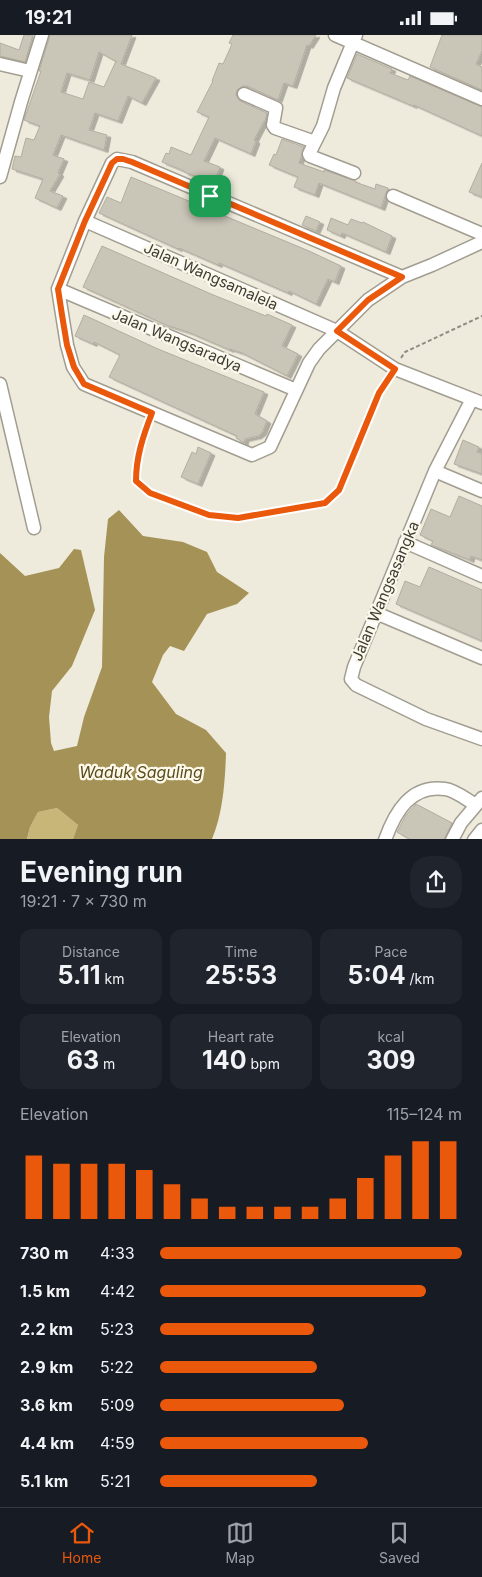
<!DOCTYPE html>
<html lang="en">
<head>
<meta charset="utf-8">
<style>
  :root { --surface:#171b24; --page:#20242c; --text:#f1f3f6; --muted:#9ea1a6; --line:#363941; --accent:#ea580c }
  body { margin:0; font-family:Inter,sans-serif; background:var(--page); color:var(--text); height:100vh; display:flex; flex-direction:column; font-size:19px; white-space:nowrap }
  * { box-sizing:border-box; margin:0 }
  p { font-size:16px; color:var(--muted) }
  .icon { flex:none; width:28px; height:28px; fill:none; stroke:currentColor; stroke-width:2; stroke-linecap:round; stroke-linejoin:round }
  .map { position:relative; height:804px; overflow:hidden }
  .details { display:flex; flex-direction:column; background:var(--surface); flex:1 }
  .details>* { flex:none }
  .pin { position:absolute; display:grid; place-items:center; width:42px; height:42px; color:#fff; margin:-21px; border-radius:10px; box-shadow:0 2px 8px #0006 }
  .round { display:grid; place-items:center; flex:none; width:52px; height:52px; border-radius:20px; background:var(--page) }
  .headline { display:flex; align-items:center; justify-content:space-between; height:85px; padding:0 20px }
  h1 { font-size:28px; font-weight:700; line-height:38px }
  .stats { display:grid; grid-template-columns:repeat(3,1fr); gap:8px; height:85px; padding:5px 20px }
  .stats div { display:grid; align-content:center; border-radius:12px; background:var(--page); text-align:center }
  .stats b { font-size:25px; font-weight:700 }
  .stats small { font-size:14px; font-weight:400 }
  .stats p { font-size:14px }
  .chart { height:140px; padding:10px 20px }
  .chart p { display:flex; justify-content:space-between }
  .chart svg { width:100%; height:90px; margin-top:5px; stroke:var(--accent); stroke-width:6 }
  ul { padding:0 20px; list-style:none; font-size:16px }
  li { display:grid; grid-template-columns:80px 60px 1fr; align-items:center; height:38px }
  li i { height:12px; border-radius:6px; background:var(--accent) }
  .status { display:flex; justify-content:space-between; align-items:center; height:35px; padding:0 25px; background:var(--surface); direction:ltr }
  .status svg { height:14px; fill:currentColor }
  .tab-bar { display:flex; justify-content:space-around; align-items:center; height:70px; border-top:1px solid var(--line); background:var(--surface); font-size:14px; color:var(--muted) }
  .tab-bar a { display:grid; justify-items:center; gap:2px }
  .tab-bar .current { color:var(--accent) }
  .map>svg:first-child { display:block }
  .forest { fill:#c8b679 }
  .water { fill:#a49256 }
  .building { fill:#c9c5b7; stroke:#b2aea1; fill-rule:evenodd; filter:url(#shadow) }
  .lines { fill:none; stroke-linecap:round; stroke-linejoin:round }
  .minor-casing { stroke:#a19d90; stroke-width:15 }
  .path { stroke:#8f8c82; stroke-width:2; stroke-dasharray:4 2.5; stroke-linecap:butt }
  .minor { stroke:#fff; stroke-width:12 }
  .route-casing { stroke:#fff; stroke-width:10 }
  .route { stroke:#ea580c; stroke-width:6 }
  .labels { text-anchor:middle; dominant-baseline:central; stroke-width:4.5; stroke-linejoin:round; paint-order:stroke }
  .street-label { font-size:15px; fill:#3e3c37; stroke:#fcf8ea }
  .water-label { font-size:16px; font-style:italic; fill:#5a4c1d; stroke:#fcf8ea }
</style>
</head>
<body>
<div class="status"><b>19:21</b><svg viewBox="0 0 49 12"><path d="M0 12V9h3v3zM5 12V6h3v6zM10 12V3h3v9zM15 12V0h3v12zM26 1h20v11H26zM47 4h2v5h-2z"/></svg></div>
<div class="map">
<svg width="482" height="805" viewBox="0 0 482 805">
  <defs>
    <filter id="shadow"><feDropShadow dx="4" dy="2.5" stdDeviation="0" flood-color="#0004"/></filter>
  </defs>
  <rect width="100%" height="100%" fill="#efebdc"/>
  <!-- forest -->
  <path class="forest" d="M 57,773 L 78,790 L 73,804 L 27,805 L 30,792 L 38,777 Z"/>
  <!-- water -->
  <path class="water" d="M 119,475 L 143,501 L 183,507 L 207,517 L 217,537 L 249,558 L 237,569 L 207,579 L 184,616 L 170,611 L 163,620 L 152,647 L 176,679 L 206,695 L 226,718 C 225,747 223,778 212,804 L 73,804 L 78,790 L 57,773 L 38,777 L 30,792 L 27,804 L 0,804 L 0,518 L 25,541 L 59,533 L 74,514 L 81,515 L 95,575 L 72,631 L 52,656 L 49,682 L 51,708 L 54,716 L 77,711 L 84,682 L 102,632 L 104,522 L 108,484 Z"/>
  <!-- building -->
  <path class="building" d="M 24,0 L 33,0 L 25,27 L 0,21 L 0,8 L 19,15 Z
    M 50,0 L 132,0 L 121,29 L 156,43 L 142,68 L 128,61 L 118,86 L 95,78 L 89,95 L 107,100 L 104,115 L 61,100 L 53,120 L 64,124 L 58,138 L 60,139 L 50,156 L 63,161 L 57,173 L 35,163 L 43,144 L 12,134 L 15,121 L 21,122 L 26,103 L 34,105 L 40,91 L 24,85 L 41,36 L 39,36 ZM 99,17 L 117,27 L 116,26 L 104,52 L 89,47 L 83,64 L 61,57 L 67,38 L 90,45 Z
    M 233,0 L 316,0 L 309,11 L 307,10 L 293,51 L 284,48 L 278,65 L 247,51 L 243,51 L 237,55 L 236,60 L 240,66 L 267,78 L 265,86 L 264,86 L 254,105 L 256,106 L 251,119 L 215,103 L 204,126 L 220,132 L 214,148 L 184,137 L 184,136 L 162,127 L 166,118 L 169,119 L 171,112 L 191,120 L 209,82 L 197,77 L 213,46 L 212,46 L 219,28 L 223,29 L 232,9 L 229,8 Z
    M 442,0 L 482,0 L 482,16 L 476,29 L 482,32 L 482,55 L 430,32 Z
    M 357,19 L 392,34 L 390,38 L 408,45 L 410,41 L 482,72 L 482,101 L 414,70 L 413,71 L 347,43 Z
    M 282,104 L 304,112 L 299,128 L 324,137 L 324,135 L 356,146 L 355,147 L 375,154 L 376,149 L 388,153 L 381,173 L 319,148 L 315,160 L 294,152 L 298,142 L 269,130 L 274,119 L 276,120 Z
    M 482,128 L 482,162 L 469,157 Z
    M 131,142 L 309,216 L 341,231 L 335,247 L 328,244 L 316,269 L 289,256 L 288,258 L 219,228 L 218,230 L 179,213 L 178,214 L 99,178 L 107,162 L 121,168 Z
    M 306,181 L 320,187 L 316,196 L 302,190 Z
    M 331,183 L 348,190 L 351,184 L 362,188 L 363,187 L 392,201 L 386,217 L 342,198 L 341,201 L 327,195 Z
    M 102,211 L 211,259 L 266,281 L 267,279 L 292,290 L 282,311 L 298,319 L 287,341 L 242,318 L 230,314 L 230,315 L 188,297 L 166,290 L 83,252 Z
    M 84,280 L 158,314 L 264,357 L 255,379 L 267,386 L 262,398 L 258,401 L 245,404 L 244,408 L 236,403 L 237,401 L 109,342 L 120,320 L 94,307 L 93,309 L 75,301 Z
    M 463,405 L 479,412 L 477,417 L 482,419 L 482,439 L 454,429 Z
    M 198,412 L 211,418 L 198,449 L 181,442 L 192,417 L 196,419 Z
    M 459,461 L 482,471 L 482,525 L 471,521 L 470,525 L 447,516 L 431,510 L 433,506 L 420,500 L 431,474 L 450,482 Z
    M 429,532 L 482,555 L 482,606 L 396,569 L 405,546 L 420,552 Z
    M 416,769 L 452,788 L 444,805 L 411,805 L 397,797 L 406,780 Z"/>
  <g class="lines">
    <defs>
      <path id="minor" d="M 335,0 L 482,64
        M 0,29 L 30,36
        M 244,59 L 276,73 L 273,90 L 275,93 L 315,107
        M 354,138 L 310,121 L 309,119 L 323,91 L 334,53 L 356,0
        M 0,142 L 21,67 L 42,0
        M 393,161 L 482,199
        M 85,186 L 337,296 L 395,334 L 482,368
        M 58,254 L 67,310 L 73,332 L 84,349 L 252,420 L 270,412 L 309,328 L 319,314 L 368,265 L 402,242 L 432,230 L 482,207
        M 58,254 L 85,186 L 112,128 L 117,124 L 132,127 L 402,242
        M 58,254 L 296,355
        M 0,349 L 34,493
        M 472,364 L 435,436 L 354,632 L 351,644 L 356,650 L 426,684 L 482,704
        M 435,436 L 482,456
        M 405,507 L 482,541
        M 376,578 L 482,623
        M 385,805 C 395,777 411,749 445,754 C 455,755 467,765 476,770
        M 452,805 L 461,788 L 482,763
        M 474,805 L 482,795"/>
    </defs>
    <!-- minor casing -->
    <use href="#minor" class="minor-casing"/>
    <!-- path -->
    <path class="path" d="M 401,323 L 405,317 L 482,281
      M 148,388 C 141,408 136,426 136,446 L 150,458 L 209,480 L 239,483 L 325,468 L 339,455 L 379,358 L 388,344"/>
    <!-- minor -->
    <use href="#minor" class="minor"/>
  </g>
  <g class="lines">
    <defs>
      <path id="route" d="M 117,124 L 123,124 L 132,127 L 402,242 L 368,265 L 337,296 L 395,334 L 379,358 L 339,455 L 325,468 L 238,483 L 209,480 L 150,458 L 136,446 C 136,422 143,401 152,378 L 84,349 L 74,332 L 67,310 L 62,280 L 58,254 L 85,186 L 112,128 Z"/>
    </defs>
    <!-- route casing -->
    <use href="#route" class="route-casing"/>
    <!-- route -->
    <use href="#route" class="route"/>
  </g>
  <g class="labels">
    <!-- street labels -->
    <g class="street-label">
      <text transform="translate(211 241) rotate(24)">Jalan Wangsamalela</text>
      <text transform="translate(177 305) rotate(23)">Jalan Wangsaradya</text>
      <text transform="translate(385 556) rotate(-67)">Jalan Wangsasangka</text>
    </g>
    <!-- water labels -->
    <g class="water-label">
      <text x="141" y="737">Waduk Saguling</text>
    </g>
  </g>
</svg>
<div class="pin" style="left:210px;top:161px;background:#1e9e55"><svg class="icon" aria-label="arrive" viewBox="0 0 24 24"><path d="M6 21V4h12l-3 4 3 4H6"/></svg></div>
</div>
<section class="details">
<div class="headline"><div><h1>Evening run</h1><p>19:21 · 7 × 730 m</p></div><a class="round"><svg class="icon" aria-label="share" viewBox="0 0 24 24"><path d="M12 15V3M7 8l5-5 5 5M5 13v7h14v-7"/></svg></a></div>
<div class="stats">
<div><p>Distance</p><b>5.11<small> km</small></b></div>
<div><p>Time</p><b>25:53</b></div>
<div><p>Pace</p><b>5:04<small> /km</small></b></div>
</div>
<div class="stats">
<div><p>Elevation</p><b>63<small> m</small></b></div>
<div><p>Heart rate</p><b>140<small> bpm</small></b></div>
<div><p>kcal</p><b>309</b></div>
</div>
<div class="chart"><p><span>Elevation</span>115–124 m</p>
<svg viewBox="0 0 160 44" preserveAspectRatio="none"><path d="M5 44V13M15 44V17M25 44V17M35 44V17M45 44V20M55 44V27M65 44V34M75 44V38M85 44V38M95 44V38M105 44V38M115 44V34M125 44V24M135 44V13M145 44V6M155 44V6"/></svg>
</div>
<ul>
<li><b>730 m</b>4:33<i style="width:100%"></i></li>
<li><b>1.5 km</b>4:42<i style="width:88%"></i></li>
<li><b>2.2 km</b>5:23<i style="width:51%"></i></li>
<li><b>2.9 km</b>5:22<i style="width:52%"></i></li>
<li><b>3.6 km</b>5:09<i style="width:61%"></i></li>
<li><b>4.4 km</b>4:59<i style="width:69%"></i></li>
<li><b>5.1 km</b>5:21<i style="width:52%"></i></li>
</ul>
</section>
<nav class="tab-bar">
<a class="current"><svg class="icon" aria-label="home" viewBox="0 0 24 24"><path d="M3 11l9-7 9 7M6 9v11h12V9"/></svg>Home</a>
<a><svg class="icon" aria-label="map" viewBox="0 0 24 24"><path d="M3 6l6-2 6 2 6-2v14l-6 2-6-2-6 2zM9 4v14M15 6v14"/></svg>Map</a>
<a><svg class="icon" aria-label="saved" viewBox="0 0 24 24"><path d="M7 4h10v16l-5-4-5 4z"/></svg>Saved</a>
</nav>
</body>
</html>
